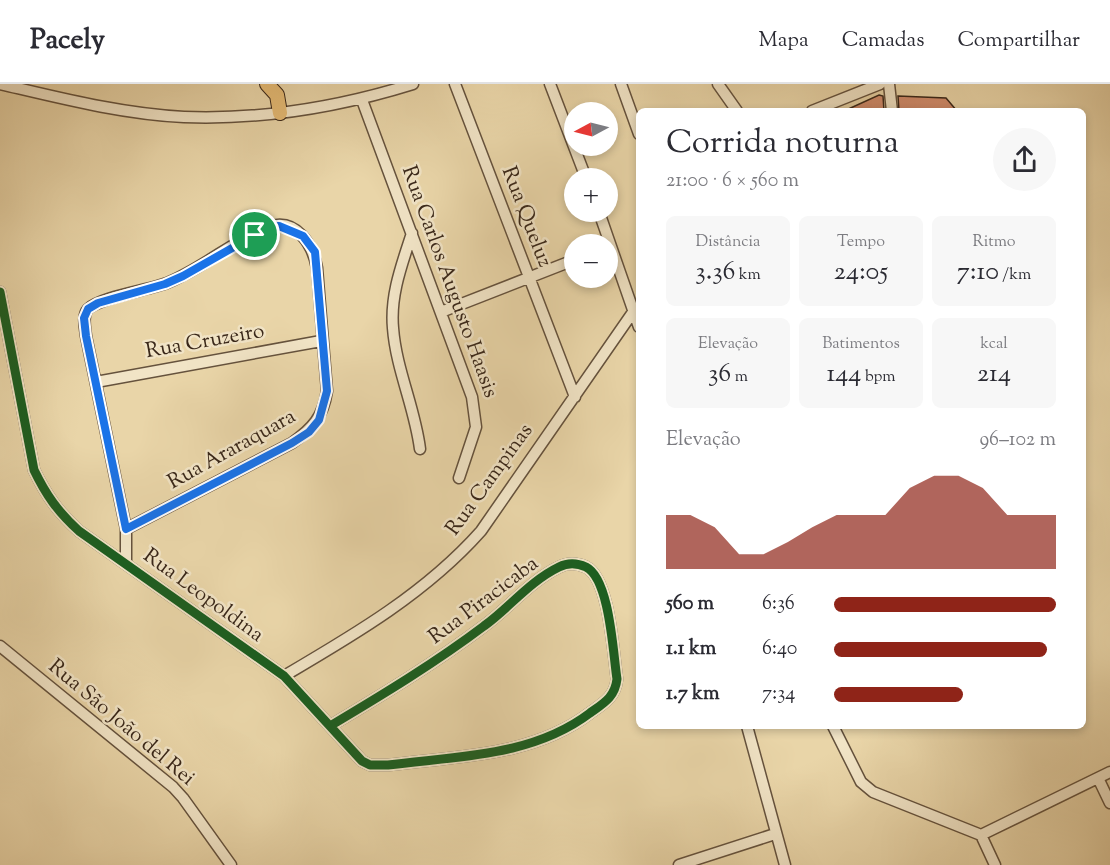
<!DOCTYPE html>
<html lang="pt">
<head>
<meta charset="utf-8">
<style>
  :root { --surface:#fff; --page:#f7f7f7; --text:#2b2b33; --muted:#7c7c81; --line:#e1e1e2; --accent:#8f2418 }
  body { margin:0; font-family:"Sorts Mill Goudy",serif; background:var(--page); color:var(--text); height:100vh; display:flex; flex-direction:column; font-size:22px; white-space:nowrap }
  * { box-sizing:border-box; margin:0 }
  p { font-size:20px; color:var(--muted) }
  .icon { flex:none; width:33px; height:33px; fill:none; stroke:currentColor; stroke-width:2; stroke-linecap:round; stroke-linejoin:round }
  .map { position:relative; flex:1; overflow:hidden }
  .drawer { position:absolute; left:636px; top:24px; width:450px; height:621px; display:flex; flex-direction:column; background:var(--surface); border-radius:9px; box-shadow:0 3px 9px #0003 }
  .drawer>* { flex:none }
  .needle { width:39px; rotate:263deg }
  .controls { position:absolute; left:564px; top:18px; display:grid; gap:12px }
  .controls a { display:grid; place-items:center; width:54px; height:54px; border-radius:50%; background:var(--surface); box-shadow:0 3px 9px #0003; font-size:30px }
  .pin { position:absolute; display:grid; place-items:center; width:51px; height:51px; color:#fff; margin:-26px; border:3px solid #fff; border-radius:50%; box-shadow:0 2px 6px #0007 }
  .round { display:grid; place-items:center; flex:none; width:63px; height:63px; border-radius:32px; background:var(--page) }
  .overview { display:flex; align-items:center; justify-content:space-between; height:102px; padding:0 30px }
  h1 { font-size:33px; font-weight:600; line-height:45px }
  .figures { display:grid; grid-template-columns:repeat(3,1fr); gap:9px; height:102px; padding:6px 30px }
  .figures div { display:grid; align-content:center; border-radius:9px; background:var(--page); text-align:center }
  .figures b { font-size:26px; font-weight:600 }
  .figures small { font-size:16px; font-weight:400 }
  .figures p { font-size:16px }
  .chart { height:168px; padding:12px 30px }
  .chart p { display:flex; justify-content:space-between }
  .chart svg { width:100%; height:108px; margin-top:6px; fill:var(--accent); opacity:.7 }
  ul { padding:0 30px; list-style:none; font-size:20px }
  li { display:grid; grid-template-columns:96px 72px 1fr; align-items:center; height:45px }
  li i { height:15px; border-radius:8px; background:var(--accent) }
  header { display:flex; align-items:center; gap:36px; box-sizing:border-box; height:84px; padding:0 30px; background:var(--surface); border-bottom:2px solid var(--line) }
  header strong { font-size:28px }
  nav { display:flex; gap:33px; margin-inline-start:auto; font-size:21px }
  .map>svg:first-child { display:block }
  .building { fill:#d18c6d; stroke:#392719; stroke-width:1.5 }
  .lines { fill:none; stroke-linecap:round; stroke-linejoin:round }
  .minor-casing { stroke:#65523d; stroke-width:13 }
  .major-casing { stroke:#392719; stroke-width:16 }
  .minor { stroke:#f1e4c6; stroke-width:10 }
  .major { stroke:#e4ba74; stroke-width:14 }
  .cycleway-casing { stroke:#f1e4c6; stroke-width:13 }
  .cycleway { stroke:#1b5e20; stroke-width:9 }
  .route-casing { stroke:#fff; stroke-width:12 }
  .route { stroke:#1a73e8; stroke-width:8 }
  .labels { text-anchor:middle; dominant-baseline:central; stroke-width:5; stroke-linejoin:round; paint-order:stroke }
  .street-label { font-size:21px; fill:#392719; stroke:#f1e4c6 }
</style>
</head>
<body>
<header>
<strong>Pacely</strong>
<nav><a>Mapa</a><a>Camadas</a><a>Compartilhar</a></nav>
</header>
<div class="map">
<svg width="1110" height="781" viewBox="0 0 1110 781">
  <rect width="100%" height="100%" fill="#e9d5a8"/>
  <filter id="stains"><feTurbulence type="fractalNoise" baseFrequency=".00333" numOctaves="4"/><feColorMatrix values="0 0 0 0 .2 0 0 0 0 .09 0 0 0 0 .02 0 0 0 .5 -.17"/></filter>
  <radialGradient id="worn" r=".72"><stop offset=".6" stop-color="#630" stop-opacity="0"/><stop offset="1" stop-color="#630" stop-opacity=".3"/></radialGradient>
  <!-- building -->
  <path class="building" d="M 879,11 L 883,12 L 884,27 L 844,27 Z
    M 898,12 L 946,14 L 957,27 L 899,27 Z"/>
  <g class="lines">
    <defs>
      <path id="minor" d="M 0,0 C 60,14 122,30 184,33 C 263,36 339,23 413,0
        M 455,0 L 575,313
        M 550,0 L 586,94
        M 621,0 L 639,50
        M 718,0 L 737,27
        M 889,0 L 892,27
        M 362,16 L 472,313 L 476,343 L 459,394
        M 812,27 L 880,0
        M 599,128 L 639,243
        M 412,149 C 402,180 390,211 393,244 C 396,285 415,324 420,365
        M 0,208 L 34,386 C 46,411 58,428 79,447 L 284,592 L 362,677 L 370,681 L 388,681 C 457,672 532,673 590,629 C 604,619 615,613 617,595 C 613,570 610,495 586,483 C 577,479 567,479 559,483 C 530,497 509,524 484,542 C 435,579 382,611 330,642
        M 441,228 L 574,176
        M 96,298 L 321,257
        M 126,480 L 126,445 L 86,252 C 85,243 82,232 88,225 C 100,213 149,206 167,199 C 202,185 236,155 268,143 C 297,133 313,162 317,184 L 327,307 C 323,333 313,344 292,359 L 126,445
        M 0,562 L 173,703 L 183,714 L 231,781
        M 284,592 C 354,551 426,509 481,447 L 633,228
        M 747,642 L 785,781
        M 833,642 L 861,698 L 873,708 L 981,751 L 1110,688
        M 1098,694 L 1110,719
        M 981,751 L 995,781
        M 679,781 L 775,750"/>
      <path id="major" d="M 267,0 L 277,11 L 280,29"/>
    </defs>
    <!-- minor casing -->
    <use href="#minor" class="minor-casing"/>
    <!-- major casing -->
    <use href="#major" class="major-casing"/>
    <!-- minor -->
    <use href="#minor" class="minor"/>
    <!-- major -->
    <use href="#major" class="major"/>
    <defs>
      <path id="cycleway" d="M 0,208 L 34,386 C 46,411 58,428 79,447 L 284,592 L 362,677 L 370,681 L 388,681 C 457,672 532,673 590,629 C 604,619 615,613 617,595 C 613,570 610,495 586,483 C 577,479 567,479 559,483 C 530,497 509,524 484,542 C 435,579 382,611 330,642"/>
    </defs>
    <!-- cycleway casing -->
    <use href="#cycleway" class="cycleway-casing"/>
    <!-- cycleway -->
    <use href="#cycleway" class="cycleway"/>
  </g>
  <g class="lines">
    <defs>
      <path id="route" d="M 279,142 L 303,152 L 315,168 L 327,307 L 319,336 L 309,348 L 292,359 L 126,445 L 86,252 L 84,234 L 88,225 L 98,219 L 165,200 L 183,192 L 269,143 Z"/>
    </defs>
    <!-- route casing -->
    <use href="#route" class="route-casing"/>
    <!-- route -->
    <use href="#route" class="route"/>
  </g>
  <g class="labels">
    <!-- street labels -->
    <g class="street-label">
      <text transform="translate(526 133) rotate(69)">Rua Queluz</text>
      <text transform="translate(449 198) rotate(70)">Rua Carlos Augusto Haasis</text>
      <text transform="translate(205 258) rotate(-10)">Rua Cruzeiro</text>
      <text transform="translate(232 366) rotate(-29)">Rua Araraquara</text>
      <text transform="translate(490 396) rotate(-54)">Rua Campinas</text>
      <text transform="translate(203 512) rotate(36)">Rua Leopoldina</text>
      <text transform="translate(484 517) rotate(-37)">Rua Piracicaba</text>
      <text transform="translate(121 639) rotate(40)">Rua São João del Rei</text>
    </g>
  </g>
  <rect width="100%" height="100%" filter="url(#stains)"/>
  <rect width="100%" height="100%" fill="url(#worn)"/>
</svg>
<div class="controls">
<a><svg class="needle" viewBox="-14 -14 28 28"><path d="M0-13l5 13h-10z" fill="#e53935"/><path d="M0 13l5-13h-10z" fill="#7c7c81"/></svg></a>
<a>+</a>
<a>−</a>
</div>
<div class="pin" style="left:255px;top:151px;background:#1e9e55"><svg class="icon" aria-label="arrive" viewBox="0 0 24 24"><path d="M6 21V4h12l-3 4 3 4H6"/></svg></div>
<section class="drawer">
<div class="overview"><div><h1>Corrida noturna</h1><p>21:00 · 6 × 560 m</p></div><a class="round"><svg class="icon" aria-label="share" viewBox="0 0 24 24"><path d="M12 15V3M7 8l5-5 5 5M5 13v7h14v-7"/></svg></a></div>
<div class="figures">
<div><p>Distância</p><b>3.36<small> km</small></b></div>
<div><p>Tempo</p><b>24:05</b></div>
<div><p>Ritmo</p><b>7:10<small> /km</small></b></div>
</div>
<div class="figures">
<div><p>Elevação</p><b>36<small> m</small></b></div>
<div><p>Batimentos</p><b>144<small> bpm</small></b></div>
<div><p>kcal</p><b>214</b></div>
</div>
<div class="chart"><p><span>Elevação</span>96–102 m</p>
<svg viewBox="0 0 160 44" preserveAspectRatio="none"><path d="M0 44V22L10 22L20 27L30 38L40 38L50 33L60 27L70 22L80 22L90 22L100 11L110 6L120 6L130 11L140 22L150 22L160 22V44z"/></svg>
</div>
<ul>
<li><b>560 m</b>6:36<i style="width:100%"></i></li>
<li><b>1.1 km</b>6:40<i style="width:96%"></i></li>
<li><b>1.7 km</b>7:34<i style="width:58%"></i></li>
</ul>
</section>
</div>
</body>
</html>
